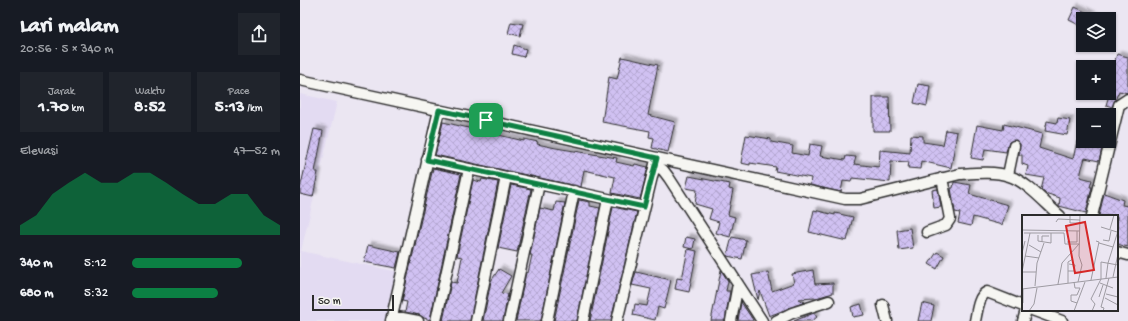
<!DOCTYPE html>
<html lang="id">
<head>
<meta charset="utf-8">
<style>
  :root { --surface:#171b24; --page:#20242c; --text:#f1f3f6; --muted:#9ea1a6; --accent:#0b8043 }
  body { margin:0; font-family:"Gochi Hand",sans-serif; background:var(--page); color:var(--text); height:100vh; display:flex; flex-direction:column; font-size:15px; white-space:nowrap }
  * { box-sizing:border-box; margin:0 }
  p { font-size:13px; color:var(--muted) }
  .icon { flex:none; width:22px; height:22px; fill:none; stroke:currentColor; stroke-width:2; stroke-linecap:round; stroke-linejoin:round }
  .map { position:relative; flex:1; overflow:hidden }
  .details { display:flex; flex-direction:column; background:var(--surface); width:300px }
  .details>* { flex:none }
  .buttons { position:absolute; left:776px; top:12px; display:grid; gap:8px }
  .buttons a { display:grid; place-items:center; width:40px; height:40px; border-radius:0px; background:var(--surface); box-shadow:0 1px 3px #0004; font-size:20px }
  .scale { position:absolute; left:12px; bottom:10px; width:82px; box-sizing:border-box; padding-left:4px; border:2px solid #2b2b2b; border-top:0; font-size:11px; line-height:14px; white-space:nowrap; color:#2b2b2b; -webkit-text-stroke:3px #f6f6f2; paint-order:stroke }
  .pin { position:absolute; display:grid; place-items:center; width:34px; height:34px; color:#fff; margin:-17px; border-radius:8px; box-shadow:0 2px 6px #0006 }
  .round { display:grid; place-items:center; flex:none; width:42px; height:42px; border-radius:0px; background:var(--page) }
  .overview { display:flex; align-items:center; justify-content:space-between; height:68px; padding:0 20px }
  h1 { font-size:22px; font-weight:700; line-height:30px }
  .figures { display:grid; grid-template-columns:repeat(3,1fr); gap:6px; height:68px; padding:4px 20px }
  .figures div { display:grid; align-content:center; border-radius:0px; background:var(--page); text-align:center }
  .figures b { font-size:17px; font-weight:700 }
  .figures small { font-size:11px; font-weight:400 }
  .figures p { font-size:11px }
  .chart { height:112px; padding:8px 20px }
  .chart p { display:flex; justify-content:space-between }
  .chart svg { width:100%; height:72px; margin-top:4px; fill:var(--accent); opacity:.7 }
  ul { padding:0 20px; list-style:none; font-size:13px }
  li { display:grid; grid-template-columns:64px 48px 1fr; align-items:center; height:30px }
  li i { height:10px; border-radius:5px; background:var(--accent) }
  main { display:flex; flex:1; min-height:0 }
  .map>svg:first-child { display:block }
  .built { fill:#e3dbf2 }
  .building { fill:url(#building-cross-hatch); stroke:#2b2b2b; filter:url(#shadow) }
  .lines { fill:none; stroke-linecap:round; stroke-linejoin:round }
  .minor-casing { stroke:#2b2b2b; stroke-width:13 }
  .minor { stroke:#f6f6f2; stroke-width:10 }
  .route-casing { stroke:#fff; stroke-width:8 }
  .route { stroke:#0b8043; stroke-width:5 }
  .inset-road { fill:none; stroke:#9e9ba2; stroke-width:1 }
  .view { fill:#d62828; fill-opacity:0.15; stroke:#d62828; stroke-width:2 }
  .inset-edge { fill:none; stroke:#2b2b2b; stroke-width:2 }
</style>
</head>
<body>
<main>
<section class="details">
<div class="overview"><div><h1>Lari malam</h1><p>20:56 · 5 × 340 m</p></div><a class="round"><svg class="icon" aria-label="share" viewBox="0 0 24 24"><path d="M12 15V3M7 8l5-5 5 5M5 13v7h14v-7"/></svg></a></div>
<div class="figures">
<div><p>Jarak</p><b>1.70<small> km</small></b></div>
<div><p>Waktu</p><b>8:52</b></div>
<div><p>Pace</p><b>5:13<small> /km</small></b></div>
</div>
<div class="chart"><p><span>Elevasi</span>47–52 m</p>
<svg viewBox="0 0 160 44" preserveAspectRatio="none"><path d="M0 44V38L10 32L20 19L30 12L40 6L50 12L60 12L70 6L80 6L90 12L100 19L110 25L120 25L130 19L140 19L150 32L160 38V44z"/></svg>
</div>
<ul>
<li><b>340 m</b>5:12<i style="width:74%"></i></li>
<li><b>680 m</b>5:32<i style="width:58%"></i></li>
</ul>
</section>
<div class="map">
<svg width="828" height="321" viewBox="0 0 828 321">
  <defs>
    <pattern id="building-cross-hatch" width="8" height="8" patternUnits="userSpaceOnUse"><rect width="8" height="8" fill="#d0c1f2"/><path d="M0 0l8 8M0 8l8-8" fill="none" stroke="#b3a6d0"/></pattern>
    <filter id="shadow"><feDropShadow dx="3.5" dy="-3.5" stdDeviation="1" flood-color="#0004"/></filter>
  </defs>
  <rect width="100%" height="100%" fill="#ebe6f2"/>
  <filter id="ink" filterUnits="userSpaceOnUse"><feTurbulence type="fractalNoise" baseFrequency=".025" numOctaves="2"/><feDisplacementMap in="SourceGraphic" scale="8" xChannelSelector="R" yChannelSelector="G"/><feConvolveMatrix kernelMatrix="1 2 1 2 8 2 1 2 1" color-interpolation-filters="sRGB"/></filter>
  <g filter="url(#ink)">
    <!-- built -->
    <path class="built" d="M 0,94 L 37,102 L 1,251 L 98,272 L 86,321 L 0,321 Z"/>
    <!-- building -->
    <path class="building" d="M 775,7 L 800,19 L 783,19 L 783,27 L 769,20 Z
      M 211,22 L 223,24 L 220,36 L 208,33 Z
      M 214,45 L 226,49 L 224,57 L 212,54 Z
      M 817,54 L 828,57 L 828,93 L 819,91 L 812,107 L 806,105 L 811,89 L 809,88 L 809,79 Z
      M 322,57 L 358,65 L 348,115 L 375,122 L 368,152 L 352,148 L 354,138 L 349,137 L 350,131 L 302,122 L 309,77 L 317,79 Z
      M 618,84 L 630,86 L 627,106 L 614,103 Z
      M 573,97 L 589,97 L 590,131 L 573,131 Z
      M 758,118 L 770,120 L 767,135 L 745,131 L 747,121 L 757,123 Z
      M 143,122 L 224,141 L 224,139 L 238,142 L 237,144 L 256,148 L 317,158 L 316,162 L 334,166 L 335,164 L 348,167 L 340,199 L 312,193 L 315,177 L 284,170 L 281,187 L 135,155 Z
      M 704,124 L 742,134 L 739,148 L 773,159 L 777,141 L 804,141 L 799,161 L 785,158 L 782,168 L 780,177 L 792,180 L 790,187 L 792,187 L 786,213 L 759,206 L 760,198 L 745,193 L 741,190 L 744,178 L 726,175 L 728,166 L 722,164 L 722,155 L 719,155 L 720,144 L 716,140 L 709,142 L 706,152 L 685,149 L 683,160 L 671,158 L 677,125 L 703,130 Z
      M 14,129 L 23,131 L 15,172 L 18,172 L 13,197 L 0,194 L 0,189 Z
      M 646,130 L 657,132 L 651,168 L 621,161 L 620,169 L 608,168 L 609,162 L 591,161 L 590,182 L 552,178 L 551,182 L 543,181 L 541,192 L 510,185 L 511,178 L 475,171 L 476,167 L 450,163 L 450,165 L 441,163 L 446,135 L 471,139 L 471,142 L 493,146 L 492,153 L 508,156 L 510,144 L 522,146 L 520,156 L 545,160 L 546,156 L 556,157 L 554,164 L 579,167 L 580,150 L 610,153 L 611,135 L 623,136 L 623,142 L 643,145 Z
      M 133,168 L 161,174 L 130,320 L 124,318 L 119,315 L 105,312 L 107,302 L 102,301 Z
      M 389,176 L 430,184 L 429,189 L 433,190 L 428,215 L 435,217 L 430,237 L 416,233 L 419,222 L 409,219 L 412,209 L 395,204 L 397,190 L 386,188 Z
      M 182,179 L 198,182 L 170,321 L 143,321 L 151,282 L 157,283 L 162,257 L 157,256 L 173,180 L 181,182 Z
      M 654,182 L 671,185 L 669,194 L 708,205 L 702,225 L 673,217 L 671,226 L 658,223 L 660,213 L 655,212 L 651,188 L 653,188 Z
      M 211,185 L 231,189 L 217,252 L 198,248 Z
      M 638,189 L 641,207 L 634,208 L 632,190 Z
      M 804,193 L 823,200 L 822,205 L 828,206 L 828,247 L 817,244 L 817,216 L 799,216 Z
      M 279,200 L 290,202 L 290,206 L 300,208 L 277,321 L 254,321 Z
      M 256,202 L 265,203 L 241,321 L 216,321 L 226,272 L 228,273 L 232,255 L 230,255 L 240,208 L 254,211 Z
      M 313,207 L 337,212 L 311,321 L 290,321 Z
      M 514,210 L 535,215 L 535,213 L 553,217 L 547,241 L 509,232 Z
      M 610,228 L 613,248 L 599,250 L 597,230 Z
      M 386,237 L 395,239 L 393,249 L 384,247 Z
      M 432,237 L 446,240 L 442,259 L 427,256 Z
      M 68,245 L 100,252 L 96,268 L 64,262 Z
      M 388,249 L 397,251 L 389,292 L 375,289 L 377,278 L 382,279 Z
      M 637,252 L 644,256 L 637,269 L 629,264 Z
      M 199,269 L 211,276 L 201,293 L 208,294 L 203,321 L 183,321 L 191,281 Z
      M 421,270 L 428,281 L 426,291 L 430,291 L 425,321 L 411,321 Z
      M 513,270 L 515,284 L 533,283 L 533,293 L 516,298 L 498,299 L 505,302 L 469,316 L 460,291 L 458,300 L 452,275 L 468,272 L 472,291 L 494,283 L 492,274 Z
      M 336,272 L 371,280 L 364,309 L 358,307 L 355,320 L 333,315 L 335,304 L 347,306 L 351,289 L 332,285 Z
      M 441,302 L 453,320 L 453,321 L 438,321 Z
      M 622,303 L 634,306 L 631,321 L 618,321 Z
      M 561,304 L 564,315 L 553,317 L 551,307 Z
      M 514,313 L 517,317 L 512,321 L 494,321 Z"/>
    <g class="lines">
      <defs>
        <path id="minor" d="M 0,80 L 545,199 L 560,199 L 660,174 C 675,173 694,171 709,176 C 726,181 746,204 760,216
          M 127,160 L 308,199 L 283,321
          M 355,166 L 363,170 L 369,178 L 462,321
          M 708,175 L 714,146
          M 308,199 L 344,207
          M 792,216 L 819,105 L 828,99
          M 627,232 L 646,225 L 650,219 L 642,178
          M 817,252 L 828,255
          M 583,305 L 587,321
          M 732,310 L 762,321
          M 92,316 L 118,321
          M 91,321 L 139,110
          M 136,321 L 169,169
          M 176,321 L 206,177
          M 209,321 L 239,184
          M 247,321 L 274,191
          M 317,321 L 356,160
          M 431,321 L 438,284
          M 476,321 L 492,313 L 529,301
          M 675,321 C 677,312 678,296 687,292 L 723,306
          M 723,321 L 726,310"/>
      </defs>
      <!-- minor casing -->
      <use href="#minor" class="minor-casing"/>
      <!-- minor -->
      <use href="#minor" class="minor"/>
    </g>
  </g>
  <g class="lines" filter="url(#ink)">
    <defs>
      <path id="route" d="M 139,110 L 357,158 L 344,207 L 127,160 Z"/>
    </defs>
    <!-- route casing -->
    <use href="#route" class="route-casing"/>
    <!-- route -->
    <use href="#route" class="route"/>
  </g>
  <!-- overview -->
  <g transform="translate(722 215)">
    <rect width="96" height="96" fill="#ebe6f2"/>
    <path class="inset-road" d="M 48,0 L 48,8 L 58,8M 34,7 L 36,4 L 58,5M 79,12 L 95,17M 88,14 L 92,0M 0,15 L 58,16M 2,18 L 42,18 L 43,29 L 57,29M 16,20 L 16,26 L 29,28 L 29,18M 81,25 L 87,26 L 89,16M 20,27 L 20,21 L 27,21M 45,27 L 55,27 L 55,16M 77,28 L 91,32M 7,30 L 19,37M 0,38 L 3,26M 3,41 L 17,43M 46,56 L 52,56 L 53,50 L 47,49M 0,57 L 8,18M 1,57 L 14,57M 91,62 L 96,39M 84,63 L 86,48 L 96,16M 69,65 L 77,27 L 74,26M 52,67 L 53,73 L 58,73 L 55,80 L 49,80 L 49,86 L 55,88M 56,67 L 60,50 L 57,41 L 58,0M 46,68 L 46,47 L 51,44M 78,68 L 91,73M 36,69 L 40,48 L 57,29M 13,71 L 15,48 L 22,28M 0,74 L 96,62M 84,79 L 96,82M 77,82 L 81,70M 83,83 L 96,90M 1,88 L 1,74M 7,96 L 12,89 L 15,73M 52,96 L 63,67M 70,96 L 73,89 L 69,84 L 79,64 L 79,47 L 96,50M 81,96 L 82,93 L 79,92 L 87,63"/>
    <path class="view" d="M 63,7 L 72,55 L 53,58 L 44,11 Z"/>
    <rect width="96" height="96" class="inset-edge"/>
  </g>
</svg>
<div class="buttons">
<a><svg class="icon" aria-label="layers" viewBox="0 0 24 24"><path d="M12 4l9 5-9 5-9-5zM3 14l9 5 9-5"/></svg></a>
<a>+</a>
<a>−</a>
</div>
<div class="scale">50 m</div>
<div class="pin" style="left:186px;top:120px;background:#1e9e55"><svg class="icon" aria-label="arrive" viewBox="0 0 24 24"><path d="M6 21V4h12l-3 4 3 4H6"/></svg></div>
</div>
</main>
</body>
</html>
